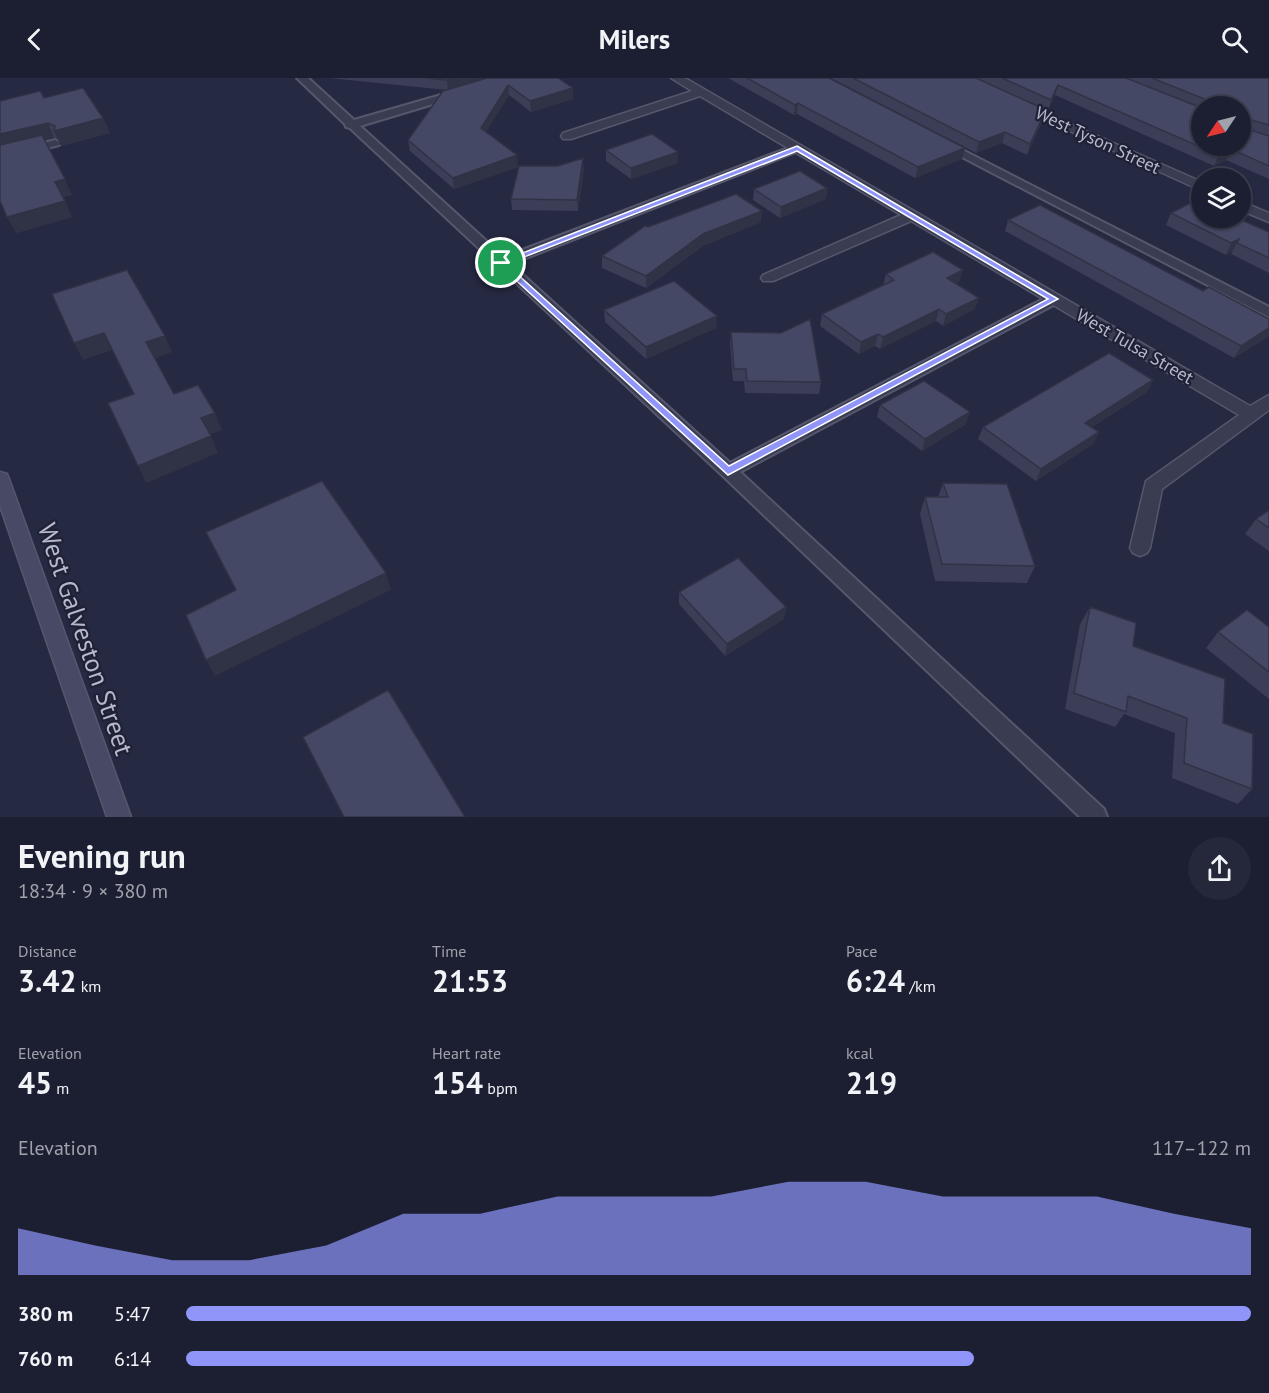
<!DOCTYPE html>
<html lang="en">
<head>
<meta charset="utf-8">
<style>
  :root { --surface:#1c1f32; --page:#25273a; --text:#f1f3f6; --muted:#a0a2ac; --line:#3a3d4d; --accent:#8f95f9 }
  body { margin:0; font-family:"PT Sans",sans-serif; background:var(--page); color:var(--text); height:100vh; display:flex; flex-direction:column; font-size:22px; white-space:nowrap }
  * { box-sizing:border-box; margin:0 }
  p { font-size:20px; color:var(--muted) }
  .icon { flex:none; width:33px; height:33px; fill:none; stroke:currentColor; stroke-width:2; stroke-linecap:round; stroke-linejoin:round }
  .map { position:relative; height:739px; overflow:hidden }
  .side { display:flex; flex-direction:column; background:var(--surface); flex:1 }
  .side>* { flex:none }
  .needle { width:39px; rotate:235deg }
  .fabs { position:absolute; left:1191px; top:18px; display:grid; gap:12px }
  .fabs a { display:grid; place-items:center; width:60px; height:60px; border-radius:50%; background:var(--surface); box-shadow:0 2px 4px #0004,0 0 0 2px var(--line); font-size:30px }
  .pin { position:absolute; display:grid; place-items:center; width:51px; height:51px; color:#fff; margin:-26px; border:3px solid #fff; border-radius:50%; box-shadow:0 2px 6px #0007 }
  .round { display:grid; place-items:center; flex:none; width:63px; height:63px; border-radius:32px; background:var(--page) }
  .summary { display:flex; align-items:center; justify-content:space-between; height:102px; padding:0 18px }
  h1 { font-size:33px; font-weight:700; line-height:45px }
  .stats { display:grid; grid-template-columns:repeat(3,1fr); gap:9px; height:102px; padding:6px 18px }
  .stats div { display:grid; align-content:center }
  .stats b { font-size:30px; font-weight:700 }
  .stats small { font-size:16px; font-weight:400 }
  .stats p { font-size:16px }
  .chart { height:168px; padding:12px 18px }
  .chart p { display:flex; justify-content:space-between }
  .chart svg { width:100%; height:108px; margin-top:6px; fill:var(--accent); opacity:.7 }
  ul { padding:0 18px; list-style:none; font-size:20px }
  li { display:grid; grid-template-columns:96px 72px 1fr; align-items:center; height:45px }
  li i { height:15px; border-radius:8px; background:var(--accent) }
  header { display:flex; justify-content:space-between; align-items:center; height:78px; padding:0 18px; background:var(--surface); font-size:27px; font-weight:700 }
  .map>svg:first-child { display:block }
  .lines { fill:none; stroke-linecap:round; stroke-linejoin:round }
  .lane-casing { stroke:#55576c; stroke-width:4 }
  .street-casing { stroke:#55576c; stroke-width:3 }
  .secondary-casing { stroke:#55576c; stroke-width:3 }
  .lane { fill:#3a3c52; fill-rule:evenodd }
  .street { fill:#3a3c52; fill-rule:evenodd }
  .secondary { fill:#484a65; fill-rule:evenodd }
  .wall { fill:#3b3e56; fill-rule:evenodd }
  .shaded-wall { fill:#303246 }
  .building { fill:#454864; stroke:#303246; stroke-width:1.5 }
  .route { fill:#8f95f9; stroke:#fff; stroke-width:1.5; fill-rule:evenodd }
  .labels { text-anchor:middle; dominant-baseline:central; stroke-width:4.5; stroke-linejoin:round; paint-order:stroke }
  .far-street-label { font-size:18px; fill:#b7b8cc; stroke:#1f2137 }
  .near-street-label { font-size:26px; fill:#b7b8cc; stroke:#1f2137 }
</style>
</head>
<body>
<header><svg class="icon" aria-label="back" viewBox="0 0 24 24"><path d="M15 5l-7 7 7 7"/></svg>Milers<svg class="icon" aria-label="search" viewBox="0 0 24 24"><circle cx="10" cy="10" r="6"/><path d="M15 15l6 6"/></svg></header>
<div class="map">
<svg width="1269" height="739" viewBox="0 0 1269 739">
  <rect width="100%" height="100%" fill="#262942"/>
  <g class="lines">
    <defs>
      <path id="lane" d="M 297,0 L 308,0 L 354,42 L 455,13 L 463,13 L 463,17 L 360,48 L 504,179 L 793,68 L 801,68 L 801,72 L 511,186 L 730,385 L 1049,218 L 1059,218 L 1061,221 L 1059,224 L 740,394 L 1104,731 L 1107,739 L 1080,739 L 722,397 L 350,50 L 346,49 L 345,46 Z
        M 55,62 L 61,65 L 59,67 L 0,82 L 0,76 Z
        M 945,63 L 1269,229 L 1269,239 L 941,68 L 939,66 Z"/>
      <path id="street" d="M 671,0 L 685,0 L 1250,328 L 1269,317 L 1269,332 L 1162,411 L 1150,470 L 1147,475 L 1140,478 L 1133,475 L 1130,470 L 1146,403 L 1239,337 L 911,143 L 773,203 L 763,203 L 761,200 L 763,197 L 901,137 L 700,18 L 571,61 L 563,61 L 561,58 L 563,55 L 692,13 Z
        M 1023,25 L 1202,104 L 1202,113 L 1019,30 L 1017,28 Z
        M 1240,123 L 1269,135 L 1269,144 L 1240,132 Z"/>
      <path id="secondary" d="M 0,394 L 7,396 L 9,401 L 131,739 L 107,739 L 0,428 Z"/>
    </defs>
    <!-- lane casing -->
    <use href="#lane" class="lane-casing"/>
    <!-- street casing -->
    <use href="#street" class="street-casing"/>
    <!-- secondary casing -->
    <use href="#secondary" class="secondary-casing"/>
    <!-- lane -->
    <use href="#lane" class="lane"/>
    <!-- street -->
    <use href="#street" class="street"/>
    <!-- secondary -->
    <use href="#secondary" class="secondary"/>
  </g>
  <!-- wall -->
  <path class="wall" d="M 329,0 L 558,0 L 573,21 L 531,34 L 509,17 L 486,54 L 518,89 L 454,111 L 410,73 L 408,62 L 447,12 Z
    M 728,0 L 829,0 L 965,70 L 962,81 L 915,100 L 797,36 L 794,37 Z
    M 831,0 L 976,0 L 1043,42 L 1027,77 L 1002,65 L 976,75 Z
    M 976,0 L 1269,0 L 1269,101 L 1226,82 L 1214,88 L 1055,17 L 1048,32 ZM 1202,28 L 1240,28 L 1202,68 Z
    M 44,20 L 103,40 L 110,55 L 61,68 L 58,61 L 54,60 L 45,62 L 72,117 L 63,119 L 72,139 L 16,155 L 7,139 Z
    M 606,72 L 678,74 L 678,85 L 631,101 L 606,83 Z
    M 584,91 L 578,133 L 512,132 L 511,121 Z
    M 827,110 L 826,121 L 780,140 L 753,122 L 754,111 Z
    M 1171,135 L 1269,154 L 1269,195 L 1231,176 L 1233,172 L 1226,177 L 1166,147 Z
    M 1008,142 L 1203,213 L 1269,241 L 1269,258 L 1234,280 L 1005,153 Z
    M 761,144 L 703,168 L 646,210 L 602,190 L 602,178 L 648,149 Z
    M 963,192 L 959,204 L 956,205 L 975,231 L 943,248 L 936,243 L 880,271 L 875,268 L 859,276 L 820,248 L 822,236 L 883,207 L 886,196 Z
    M 604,232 L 716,250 L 646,281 L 605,244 Z
    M 731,254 L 821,304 L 819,316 L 745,315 L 744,303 L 733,303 L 730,266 Z
    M 1153,302 L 1147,314 L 1092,349 L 1099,354 L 1093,366 L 1036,403 L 978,361 L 983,349 Z
    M 880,327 L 966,346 L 922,373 L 877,339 Z
    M 943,405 L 1035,488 L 1027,505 L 935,503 L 920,436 L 925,419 L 938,419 Z
    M 1269,432 L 1269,473 L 1245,456 L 1256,441 Z
    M 679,514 L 786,529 L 784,541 L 725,578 L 679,526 Z
    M 1090,529 L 1133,568 L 1223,645 L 1252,711 L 1238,726 L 1172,700 L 1175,655 L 1124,636 L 1115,649 L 1065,631 L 1080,546 Z
    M 1269,549 L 1269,621 L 1206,570 L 1218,554 Z"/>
  <!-- shaded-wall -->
  <path class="shaded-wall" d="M 453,0 L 490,0 L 448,12 L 447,2 Z
    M 508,7 L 509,17 L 482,61 L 481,50 Z
    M 1058,7 L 1055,17 L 1048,32 L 1051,22 Z
    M 573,10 L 573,21 L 531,34 L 530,23 Z
    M 798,25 L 797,36 L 794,37 L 795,27 Z
    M 1046,32 L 1043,42 L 1027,77 L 1030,66 Z
    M 103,40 L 110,55 L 61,68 L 54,53 Z
    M 48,45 L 54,60 L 0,74 L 0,56 Z
    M 1005,54 L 1002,65 L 976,75 L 979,64 Z
    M 965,70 L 962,81 L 915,100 L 918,89 Z
    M 1231,71 L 1226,82 L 1214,88 L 1219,77 Z
    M 678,74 L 678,85 L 631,101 L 631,90 Z
    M 517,77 L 518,89 L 454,111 L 453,100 Z
    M 583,80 L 584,91 L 578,133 L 577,122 Z
    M 65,101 L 72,117 L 62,119 L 55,104 Z
    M 827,110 L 826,121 L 780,140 L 781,129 Z
    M 65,123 L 72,139 L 16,155 L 7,139 Z
    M 762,133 L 761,144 L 703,168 L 646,210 L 646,198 L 703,156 Z
    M 1239,161 L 1233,172 L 1226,177 L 1231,165 Z
    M 963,192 L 959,204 L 944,212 L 947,200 Z
    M 979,220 L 975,231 L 943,248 L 946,236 Z
    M 939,231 L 936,243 L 880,271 L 883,259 Z
    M 717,238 L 716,250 L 646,281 L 646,269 Z
    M 1269,250 L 1269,258 L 1234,280 L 1241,268 Z
    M 104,255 L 112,272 L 83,282 L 74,265 Z
    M 878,256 L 875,268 L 859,276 L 861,264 Z
    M 165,258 L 172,274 L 154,281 L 146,264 Z
    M 1153,302 L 1147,314 L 1080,357 L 1085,345 Z
    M 970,334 L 966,346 L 922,373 L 925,361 Z
    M 215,335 L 222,352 L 209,357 L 201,340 Z
    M 1099,354 L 1093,366 L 1036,403 L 1041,391 Z
    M 211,358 L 218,375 L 146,405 L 138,388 Z
    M 386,495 L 391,512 L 215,598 L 206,582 Z
    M 786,529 L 784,541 L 725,578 L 727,566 Z"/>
  <!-- building -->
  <path class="building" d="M 428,0 L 453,0 L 447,2 Z
    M 487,0 L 558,0 L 573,10 L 530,23 L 508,7 L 481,50 L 517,77 L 453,100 L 408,62 L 443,13 Z
    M 747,0 L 829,0 L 965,70 L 918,89 L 798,25 L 795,27 Z
    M 853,0 L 976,0 L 1046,32 L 1030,66 L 1005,54 L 979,64 Z
    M 1002,0 L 1126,0 L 1202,30 L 1202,68 L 1240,68 L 1240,28 L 1208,28 L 1207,22 L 1152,0 L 1269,0 L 1269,47 L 1244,40 L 1244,50 L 1269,58 L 1269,88 L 1231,71 L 1219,77 L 1058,7 L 1051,22 Z
    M 83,10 L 103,40 L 54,53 L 55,48 L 48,45 L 0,56 L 0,23 L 40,13 L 44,20 Z
    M 652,56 L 678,74 L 631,90 L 606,72 Z
    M 42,57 L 65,101 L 55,104 L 65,123 L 7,139 L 0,123 L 0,67 Z
    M 583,80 L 577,122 L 511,121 L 519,88 L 558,88 Z
    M 800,93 L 827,110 L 781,129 L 754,111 Z
    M 736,116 L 762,133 L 703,156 L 646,198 L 602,178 L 645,148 L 648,149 Z
    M 1198,121 L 1202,123 L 1202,140 L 1237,140 L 1269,154 L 1269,180 L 1237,165 L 1239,161 L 1231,165 L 1171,135 Z
    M 1040,127 L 1203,213 L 1209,209 L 1269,241 L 1269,250 L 1241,268 L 1008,142 Z
    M 933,174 L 963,192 L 947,200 L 979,220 L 946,236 L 939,231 L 883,259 L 878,256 L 861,264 L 822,236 L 894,202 L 886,196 Z
    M 127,192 L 165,258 L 146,264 L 174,316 L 198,307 L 215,335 L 201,340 L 211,358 L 138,388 L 108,325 L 134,316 L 104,255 L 74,265 L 52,216 Z
    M 674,203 L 717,238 L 646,269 L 604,232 Z
    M 810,241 L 821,304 L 747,303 L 746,291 L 734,291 L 731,254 L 781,255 Z
    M 1109,275 L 1153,302 L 1085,345 L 1099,354 L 1041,391 L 983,349 Z
    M 924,303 L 970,334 L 925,361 L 880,327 Z
    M 322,403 L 386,495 L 206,582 L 186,537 L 236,512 L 206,454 Z
    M 943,405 L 1007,406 L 1035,488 L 942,486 L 925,419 L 948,419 Z
    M 1269,432 L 1269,450 L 1256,441 Z
    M 738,480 L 786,529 L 727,566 L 679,514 Z
    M 1090,529 L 1136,545 L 1133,568 L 1225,601 L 1223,645 L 1253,656 L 1252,711 L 1184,685 L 1187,640 L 1128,618 L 1126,634 L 1074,615 Z
    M 1247,532 L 1269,549 L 1269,594 L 1218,554 Z
    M 388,612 L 465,739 L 344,739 L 303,659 Z"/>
  <!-- route -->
  <path class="route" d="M 797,68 L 1058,221 L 728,397 L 497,185 ZM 797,73 L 1048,221 L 729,388 L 506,186 Z"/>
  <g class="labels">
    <!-- far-street labels -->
    <g class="far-street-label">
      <text transform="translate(1098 62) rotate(25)">West Tyson Street</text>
      <text transform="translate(1135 268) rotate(30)">West Tulsa Street</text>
    </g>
    <!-- near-street labels -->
    <g class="near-street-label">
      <text transform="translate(86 561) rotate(71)">West Galveston Street</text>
    </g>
  </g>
</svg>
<div class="fabs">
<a><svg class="needle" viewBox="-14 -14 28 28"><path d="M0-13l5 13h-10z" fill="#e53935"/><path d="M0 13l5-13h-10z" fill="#a0a2ac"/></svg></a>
<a><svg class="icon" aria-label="layers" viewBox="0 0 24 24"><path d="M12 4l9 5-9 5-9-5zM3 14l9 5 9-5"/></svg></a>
</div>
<div class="pin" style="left:501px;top:185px;background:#1e9e55"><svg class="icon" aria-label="arrive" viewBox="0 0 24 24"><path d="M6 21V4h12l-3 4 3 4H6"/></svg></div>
</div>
<section class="side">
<div class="summary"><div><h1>Evening run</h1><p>18:34 · 9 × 380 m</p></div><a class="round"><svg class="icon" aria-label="share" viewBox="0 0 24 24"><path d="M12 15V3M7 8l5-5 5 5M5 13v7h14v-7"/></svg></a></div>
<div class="stats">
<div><p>Distance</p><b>3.42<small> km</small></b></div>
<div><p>Time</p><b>21:53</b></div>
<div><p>Pace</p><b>6:24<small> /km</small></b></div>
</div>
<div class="stats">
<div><p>Elevation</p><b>45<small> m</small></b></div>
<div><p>Heart rate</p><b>154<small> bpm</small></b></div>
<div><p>kcal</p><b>219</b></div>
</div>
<div class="chart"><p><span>Elevation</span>117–122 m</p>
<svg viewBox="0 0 160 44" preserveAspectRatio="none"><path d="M0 44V25L10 32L20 38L30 38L40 32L50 19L60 19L70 12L80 12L90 12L100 6L110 6L120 12L130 12L140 12L150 19L160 25V44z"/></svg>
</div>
<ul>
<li><b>380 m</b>5:47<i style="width:100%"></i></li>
<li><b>760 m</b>6:14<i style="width:74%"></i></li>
</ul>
</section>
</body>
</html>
